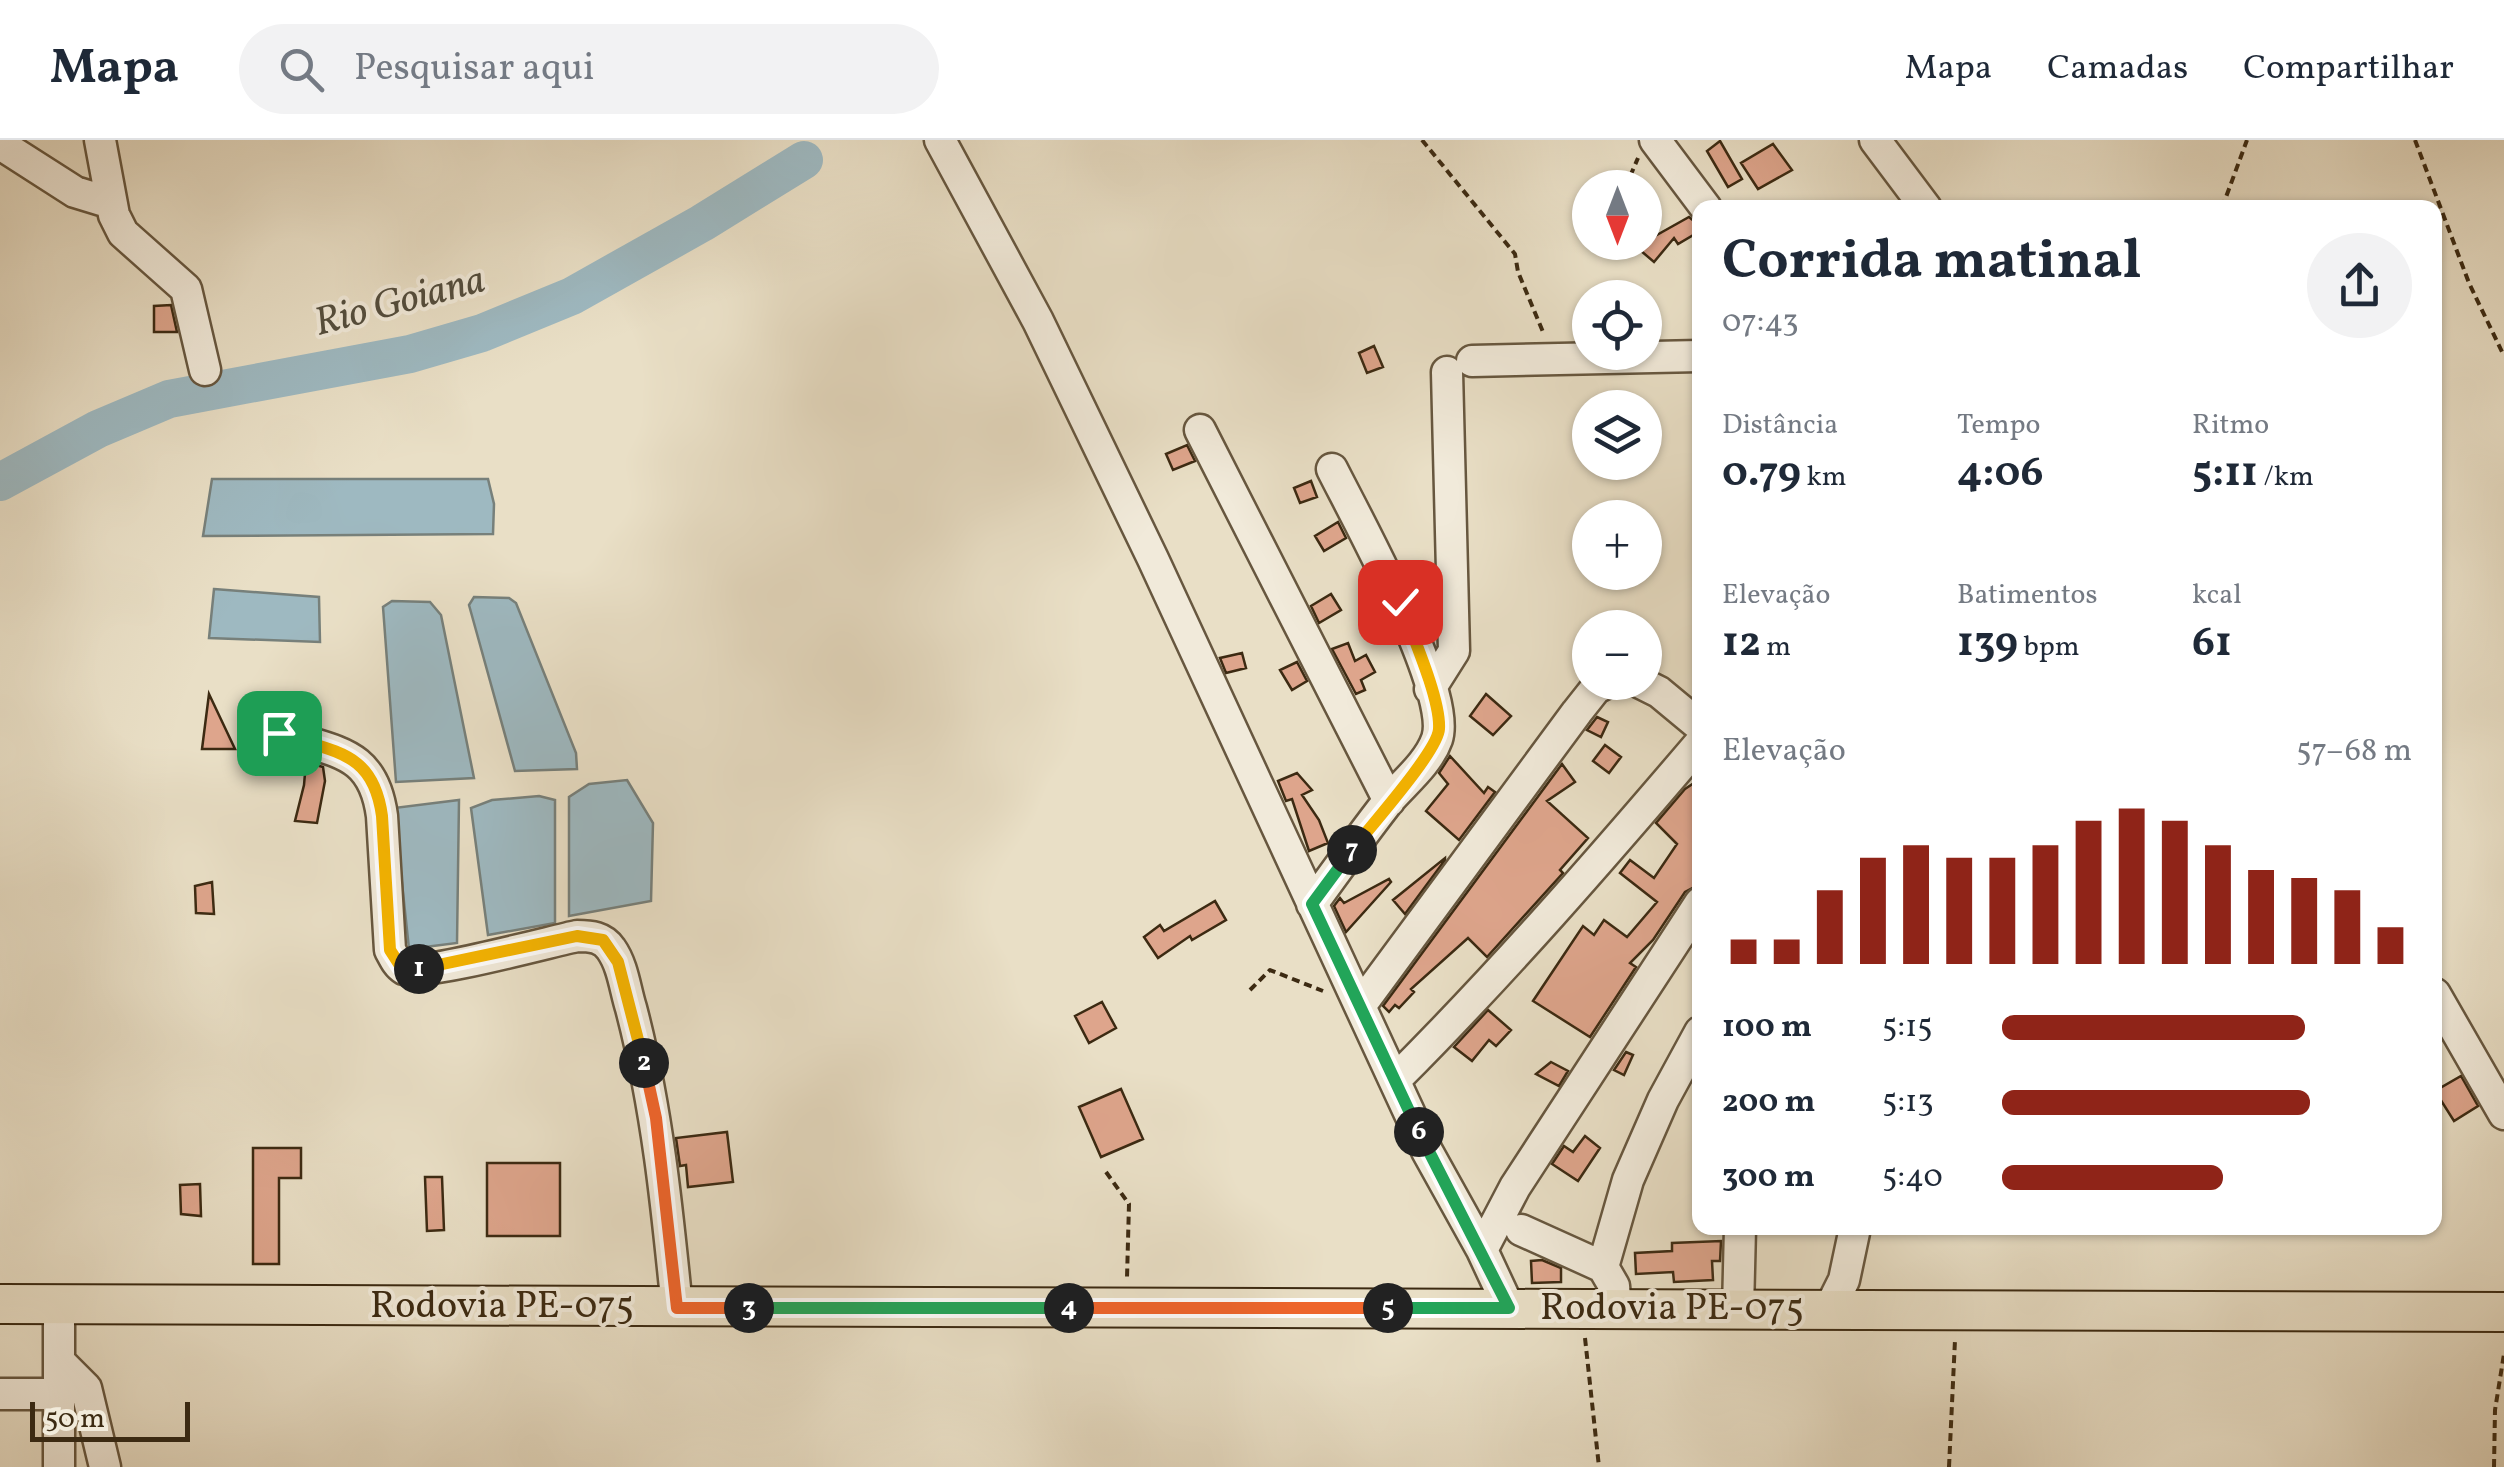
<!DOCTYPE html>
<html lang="pt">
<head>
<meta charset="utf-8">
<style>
  :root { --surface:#fff; --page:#f2f2f3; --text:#1f2937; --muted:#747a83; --line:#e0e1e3; --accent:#8f2418 }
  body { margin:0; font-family:Vollkorn,serif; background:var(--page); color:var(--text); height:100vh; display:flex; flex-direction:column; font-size:38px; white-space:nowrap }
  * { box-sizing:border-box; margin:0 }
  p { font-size:32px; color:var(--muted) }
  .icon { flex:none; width:55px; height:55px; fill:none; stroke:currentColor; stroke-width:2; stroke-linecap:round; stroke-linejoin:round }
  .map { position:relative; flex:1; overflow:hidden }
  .panel { position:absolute; left:1692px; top:60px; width:750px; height:1035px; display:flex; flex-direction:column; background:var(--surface); border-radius:20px; box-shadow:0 2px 8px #0004 }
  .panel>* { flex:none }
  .needle { width:65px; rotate:180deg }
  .buttons { position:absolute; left:1572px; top:30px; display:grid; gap:20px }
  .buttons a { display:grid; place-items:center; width:90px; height:90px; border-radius:50%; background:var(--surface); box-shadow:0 2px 8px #0004; font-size:50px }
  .scale { position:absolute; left:30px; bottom:25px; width:160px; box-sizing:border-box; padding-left:10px; border:5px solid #3c2a12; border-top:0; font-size:28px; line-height:35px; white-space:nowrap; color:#3c2a12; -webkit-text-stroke:8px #f1eada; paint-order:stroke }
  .pin { position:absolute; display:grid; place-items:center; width:85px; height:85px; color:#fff; margin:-42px; border-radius:20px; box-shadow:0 5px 15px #0006 }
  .km { position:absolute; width:50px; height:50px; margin:-25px; border-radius:50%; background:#222; color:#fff; font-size:28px; line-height:50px; text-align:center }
  .round { display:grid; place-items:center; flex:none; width:105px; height:105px; border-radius:52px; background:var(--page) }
  .overview { display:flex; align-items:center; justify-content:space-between; height:170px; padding:0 30px }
  h1 { font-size:55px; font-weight:700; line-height:75px }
  .figures { display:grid; grid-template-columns:repeat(3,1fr); gap:15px; height:170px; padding:10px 30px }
  .figures div { display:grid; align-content:center }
  .figures b { font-size:42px; font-weight:700 }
  .figures small { font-size:28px; font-weight:400 }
  .figures p { font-size:28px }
  .chart { height:280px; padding:20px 30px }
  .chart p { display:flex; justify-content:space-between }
  .chart svg { width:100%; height:180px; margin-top:10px; stroke:var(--accent); stroke-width:6 }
  ul { padding:0 30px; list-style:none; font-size:32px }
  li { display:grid; grid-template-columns:160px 120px 1fr; align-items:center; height:75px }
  li i { height:25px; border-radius:12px; background:var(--accent) }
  header { display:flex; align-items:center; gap:60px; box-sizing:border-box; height:140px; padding:0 50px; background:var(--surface); border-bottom:2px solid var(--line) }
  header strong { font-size:48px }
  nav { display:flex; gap:55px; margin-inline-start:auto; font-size:35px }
  .search { width:700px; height:90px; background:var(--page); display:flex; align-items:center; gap:25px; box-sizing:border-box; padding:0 35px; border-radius:55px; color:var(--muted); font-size:38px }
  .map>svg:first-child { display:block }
  .water { fill:#9eb9c1; stroke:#77807b; stroke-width:2.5 }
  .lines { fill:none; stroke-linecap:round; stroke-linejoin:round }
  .river { stroke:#9eb9c1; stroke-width:38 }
  .building { fill:#dea58c; stroke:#3c2a12; stroke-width:2.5 }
  .minor-casing { stroke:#67573f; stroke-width:35 }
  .major-casing { stroke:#3c2a12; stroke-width:42 }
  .path { stroke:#3c2a12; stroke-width:4; stroke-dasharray:8 5; stroke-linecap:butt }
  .minor { stroke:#f1eada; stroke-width:30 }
  .major { stroke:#e9dfc6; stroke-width:38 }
  .split-1-casing { stroke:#fff; stroke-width:20 }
  .split-2-casing { stroke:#fff; stroke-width:20 }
  .split-3-casing { stroke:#fff; stroke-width:20 }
  .split-4-casing { stroke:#fff; stroke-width:20 }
  .split-5-casing { stroke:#fff; stroke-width:20 }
  .split-6-casing { stroke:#fff; stroke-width:20 }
  .split-7-casing { stroke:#fff; stroke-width:20 }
  .split-8-casing { stroke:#fff; stroke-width:20 }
  .split-1 { stroke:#f5b400; stroke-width:12 }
  .split-2 { stroke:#f5b400; stroke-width:12 }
  .split-3 { stroke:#f0652b; stroke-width:12 }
  .split-4 { stroke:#22a559; stroke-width:12 }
  .split-5 { stroke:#f0652b; stroke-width:12 }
  .split-6 { stroke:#22a559; stroke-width:12 }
  .split-7 { stroke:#22a559; stroke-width:12 }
  .split-8 { stroke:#f5b400; stroke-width:12 }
  .labels { text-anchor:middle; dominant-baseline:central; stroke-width:8; stroke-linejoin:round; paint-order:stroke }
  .street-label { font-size:38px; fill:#3c2a12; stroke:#f1eada }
  .water-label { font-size:40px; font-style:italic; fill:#544e3e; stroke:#f1eada }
</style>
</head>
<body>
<header>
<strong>Mapa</strong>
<div class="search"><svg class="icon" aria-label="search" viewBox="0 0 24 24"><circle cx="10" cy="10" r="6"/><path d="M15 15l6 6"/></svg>Pesquisar aqui</div>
<nav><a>Mapa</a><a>Camadas</a><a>Compartilhar</a></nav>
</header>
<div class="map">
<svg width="2504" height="1327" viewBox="0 0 2504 1327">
  <rect width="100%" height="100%" fill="#e9dfc6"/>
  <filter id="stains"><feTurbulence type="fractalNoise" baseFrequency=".002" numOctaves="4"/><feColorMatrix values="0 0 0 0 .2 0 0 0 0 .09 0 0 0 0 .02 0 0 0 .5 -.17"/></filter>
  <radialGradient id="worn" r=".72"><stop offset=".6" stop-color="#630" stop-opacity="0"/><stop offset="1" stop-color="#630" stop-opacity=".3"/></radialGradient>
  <!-- water -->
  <path class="water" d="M 212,339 L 488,339 L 494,364 L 493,394 L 203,396 Z
    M 214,449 L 319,457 L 320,502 L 209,498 Z
    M 474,457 L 509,458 L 516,463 L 576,613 L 577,629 L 515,631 L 469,465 Z
    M 392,461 L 430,462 L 441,475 L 474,638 L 396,642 L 383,467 Z
    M 627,640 L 653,683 L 651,761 L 569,776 L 569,657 L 589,644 Z
    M 539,656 L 555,660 L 555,783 L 488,795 L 471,668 L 492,660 Z
    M 459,660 L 457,803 L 409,809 L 394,668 Z"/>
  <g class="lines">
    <!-- river -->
    <path class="river" d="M 0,342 L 98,289 L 169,259 L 410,214 L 482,193 L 572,156 L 702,83 L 804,20"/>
  </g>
  <!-- building -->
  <path class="building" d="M 1720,1 L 1742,39 L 1728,47 L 1707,11 Z
    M 1773,4 L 1792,30 L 1758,49 L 1741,23 Z
    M 1689,77 L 1700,86 L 1700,91 L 1678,104 L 1674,98 L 1654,122 L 1640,110 L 1653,94 L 1655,96 Z
    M 171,165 L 177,192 L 154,192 L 154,166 Z
    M 1374,206 L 1383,227 L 1367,233 L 1359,213 Z
    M 1187,305 L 1195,321 L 1173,330 L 1166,314 Z
    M 1311,341 L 1317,357 L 1300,363 L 1294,348 Z
    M 1338,382 L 1346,398 L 1324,411 L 1315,396 Z
    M 1331,454 L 1341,470 L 1319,483 L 1311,466 Z
    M 1348,503 L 1355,521 L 1366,515 L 1375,532 L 1361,540 L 1365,550 L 1356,554 L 1332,509 Z
    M 1242,513 L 1246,528 L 1226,533 L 1220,518 Z
    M 1297,522 L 1307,541 L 1292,550 L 1280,530 Z
    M 209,554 L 235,609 L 202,609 Z
    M 1486,554 L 1511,576 L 1493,595 L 1470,576 Z
    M 1597,577 L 1608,582 L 1601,597 L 1587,590 Z
    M 1605,605 L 1621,617 L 1609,633 L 1593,621 Z
    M 1450,616 L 1484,653 L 1488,647 L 1495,652 L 1459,700 L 1426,671 L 1448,644 L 1439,633 Z
    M 306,622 L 323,627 L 325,641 L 317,683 L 295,681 L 304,645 Z
    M 1562,624 L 1575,642 L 1547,661 L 1588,698 L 1560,730 L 1563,733 L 1487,817 L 1468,798 L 1411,849 L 1414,852 L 1399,868 L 1395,865 L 1389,872 L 1383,866 Z
    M 1297,633 L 1312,650 L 1302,655 L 1319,680 L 1328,703 L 1309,711 L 1292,659 L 1286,661 L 1278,641 Z
    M 1700,639 L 1700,744 L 1685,752 L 1653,800 L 1630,823 L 1636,827 L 1590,897 L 1533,861 L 1583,786 L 1594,795 L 1604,780 L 1627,797 L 1657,762 L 1620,733 L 1630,720 L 1654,738 L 1677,704 L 1656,683 L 1685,649 Z
    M 1445,718 L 1445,720 L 1405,774 L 1393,760 Z
    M 1389,739 L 1391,742 L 1346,792 L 1334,766 L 1340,758 L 1344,763 Z
    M 212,742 L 214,774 L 196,773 L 195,746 Z
    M 1215,761 L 1226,780 L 1192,800 L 1190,796 L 1158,818 L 1144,797 L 1160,785 L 1164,791 Z
    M 1102,862 L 1116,888 L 1089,903 L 1075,876 Z
    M 1488,870 L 1511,890 L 1496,906 L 1489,900 L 1472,921 L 1454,907 Z
    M 1626,912 L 1633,915 L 1624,935 L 1614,930 Z
    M 1551,922 L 1568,931 L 1559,946 L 1536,934 Z
    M 2461,936 L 2478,966 L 2454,981 L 2435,951 Z
    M 1121,949 L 1143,999 L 1101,1017 L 1079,967 Z
    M 727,992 L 733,1042 L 688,1047 L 686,1025 L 680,1026 L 676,998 Z
    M 1585,996 L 1600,1008 L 1578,1041 L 1552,1024 L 1564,1006 L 1573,1012 Z
    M 253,1008 L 301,1008 L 301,1038 L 279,1038 L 279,1124 L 253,1124 Z
    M 487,1023 L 560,1023 L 560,1096 L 487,1096 Z
    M 425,1037 L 442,1037 L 444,1090 L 427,1091 Z
    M 200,1044 L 201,1076 L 181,1074 L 180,1045 Z
    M 1721,1101 L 1720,1121 L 1712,1121 L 1713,1140 L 1674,1142 L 1673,1132 L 1636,1134 L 1635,1113 L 1672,1111 L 1672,1103 Z
    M 1542,1120 L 1561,1128 L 1561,1142 L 1532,1143 L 1531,1121 Z"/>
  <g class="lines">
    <defs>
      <path id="minor" d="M 100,0 L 114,75 L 123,93 L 186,149 L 205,230
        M 940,0 L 1038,181 L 1153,419 L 1427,1011 L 1482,1110 L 1509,1168
        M 1655,0 L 1706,68
        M 1875,0 L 1926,68
        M 0,4 L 75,52 L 111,63
        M 1472,221 L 1700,216
        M 1200,290 L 1389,661
        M 1639,542 L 1659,552 L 1700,586
        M 1430,549 L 1454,511 L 1447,232
        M 279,593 C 334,613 373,609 382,676 L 390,810 C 394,817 397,825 404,829 C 423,836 549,802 577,796 C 591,796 603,797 611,809 C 623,826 625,849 631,868 C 657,967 667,1067 677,1168
        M 1312,764 C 1338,729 1363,693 1390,659 C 1406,641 1429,622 1437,599 C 1453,552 1356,377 1332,329
        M 2435,854 L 2504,974
        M 1360,866 L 1577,572 L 1596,548 L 1608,542
        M 1396,939 C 1503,832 1602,718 1700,603
        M 1521,1090 L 1603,1127 L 1614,1146 L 1616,1170
        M 1482,1110 L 1515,1047 L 1700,763
        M 1603,1127 L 1628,1040 L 1663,960 L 1700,892
        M 59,1164 L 59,1327
        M 1738,1170 L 1740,1088
        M 1829,1170 L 1844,1140 L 1855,1088
        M 59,1221 L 86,1248 L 105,1327
        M 0,1254 L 58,1254"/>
      <path id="major" d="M 0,1164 L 2504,1172"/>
    </defs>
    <!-- minor casing -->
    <use href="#minor" class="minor-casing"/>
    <!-- major casing -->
    <use href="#major" class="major-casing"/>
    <!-- path -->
    <path class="path" d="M 1422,0 L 1515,114 L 1518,132 L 1543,192
      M 2415,0 L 2469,143 L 2504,216
      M 1625,48 L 1638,18
      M 2222,68 L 2247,0
      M 1250,850 L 1270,830 L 1323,851
      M 1106,1032 L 1129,1064 L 1127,1138
      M 1585,1198 L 1599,1327
      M 1949,1327 L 1955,1200
      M 2494,1327 L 2495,1270 L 2504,1214"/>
    <!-- minor -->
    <use href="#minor" class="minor"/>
    <!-- major -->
    <use href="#major" class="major"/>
  </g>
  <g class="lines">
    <defs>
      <path id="split-1" d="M 279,593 C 334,613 373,610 382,676 L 390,810 L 401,827 L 419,829"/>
      <path id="split-2" d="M 419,829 L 577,796 L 603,800 L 618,822 L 644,923"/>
      <path id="split-3" d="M 644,923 L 656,978 L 677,1168 L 749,1168"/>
      <path id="split-4" d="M 749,1168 L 1069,1168"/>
      <path id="split-5" d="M 1069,1168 L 1388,1168"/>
      <path id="split-6" d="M 1388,1168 L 1509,1168 L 1419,992"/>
      <path id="split-7" d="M 1352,710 L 1312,764 L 1419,992"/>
      <path id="split-8" d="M 1352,710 C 1369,688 1438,611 1439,589 C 1441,559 1411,492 1400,462"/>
    </defs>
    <!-- split-1 casing -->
    <use href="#split-1" class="split-1-casing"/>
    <!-- split-2 casing -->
    <use href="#split-2" class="split-2-casing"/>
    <!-- split-3 casing -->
    <use href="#split-3" class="split-3-casing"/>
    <!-- split-4 casing -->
    <use href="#split-4" class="split-4-casing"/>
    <!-- split-5 casing -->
    <use href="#split-5" class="split-5-casing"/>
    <!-- split-6 casing -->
    <use href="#split-6" class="split-6-casing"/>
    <!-- split-7 casing -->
    <use href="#split-7" class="split-7-casing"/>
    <!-- split-8 casing -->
    <use href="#split-8" class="split-8-casing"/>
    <!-- split-1 -->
    <use href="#split-1" class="split-1"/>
    <!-- split-2 -->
    <use href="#split-2" class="split-2"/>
    <!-- split-3 -->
    <use href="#split-3" class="split-3"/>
    <!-- split-4 -->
    <use href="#split-4" class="split-4"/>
    <!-- split-5 -->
    <use href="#split-5" class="split-5"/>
    <!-- split-6 -->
    <use href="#split-6" class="split-6"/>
    <!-- split-7 -->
    <use href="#split-7" class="split-7"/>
    <!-- split-8 -->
    <use href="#split-8" class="split-8"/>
  </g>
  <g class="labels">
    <!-- street labels -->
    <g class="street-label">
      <text x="502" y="1167">Rodovia PE-075</text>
      <text x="1672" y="1169">Rodovia PE-075</text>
    </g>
    <!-- water labels -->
    <g class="water-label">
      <text transform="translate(400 163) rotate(-15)">Rio Goiana</text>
    </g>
  </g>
  <rect width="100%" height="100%" filter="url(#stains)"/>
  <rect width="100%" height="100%" fill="url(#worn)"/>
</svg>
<div class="buttons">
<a><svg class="needle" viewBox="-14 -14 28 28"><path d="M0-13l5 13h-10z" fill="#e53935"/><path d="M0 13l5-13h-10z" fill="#747a83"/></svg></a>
<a><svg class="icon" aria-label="locate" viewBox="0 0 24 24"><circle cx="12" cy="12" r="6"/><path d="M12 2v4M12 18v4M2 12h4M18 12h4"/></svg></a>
<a><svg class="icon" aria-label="layers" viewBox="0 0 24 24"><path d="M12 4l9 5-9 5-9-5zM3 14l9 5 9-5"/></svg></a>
<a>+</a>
<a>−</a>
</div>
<div class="scale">50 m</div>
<div class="pin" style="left:279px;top:593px;background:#1e9e55"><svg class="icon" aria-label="arrive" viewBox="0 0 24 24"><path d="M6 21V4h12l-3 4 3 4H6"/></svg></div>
<div class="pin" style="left:1400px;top:462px;background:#d93025"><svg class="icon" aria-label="check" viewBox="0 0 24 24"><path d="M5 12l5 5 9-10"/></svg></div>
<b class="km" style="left:419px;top:829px">1</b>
<b class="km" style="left:644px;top:923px">2</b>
<b class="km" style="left:749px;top:1168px">3</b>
<b class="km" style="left:1069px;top:1168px">4</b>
<b class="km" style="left:1388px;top:1168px">5</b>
<b class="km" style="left:1419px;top:992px">6</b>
<b class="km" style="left:1352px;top:710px">7</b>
<section class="panel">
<div class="overview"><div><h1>Corrida matinal</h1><p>07:43</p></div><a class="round"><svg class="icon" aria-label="share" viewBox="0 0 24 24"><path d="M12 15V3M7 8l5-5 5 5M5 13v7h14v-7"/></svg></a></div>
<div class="figures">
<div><p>Distância</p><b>0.79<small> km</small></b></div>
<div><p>Tempo</p><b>4:06</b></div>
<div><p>Ritmo</p><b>5:11<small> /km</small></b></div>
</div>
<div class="figures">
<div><p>Elevação</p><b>12<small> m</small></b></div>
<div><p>Batimentos</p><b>139<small> bpm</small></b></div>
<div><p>kcal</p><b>61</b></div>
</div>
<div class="chart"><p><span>Elevação</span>57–68 m</p>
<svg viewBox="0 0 160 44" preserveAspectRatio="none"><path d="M5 44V38M15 44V38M25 44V26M35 44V18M45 44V15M55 44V18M65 44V18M75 44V15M85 44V9M95 44V6M105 44V9M115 44V15M125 44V21M135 44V23M145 44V26M155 44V35"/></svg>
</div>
<ul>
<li><b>100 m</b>5:15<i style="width:74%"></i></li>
<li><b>200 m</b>5:13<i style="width:75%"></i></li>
<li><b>300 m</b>5:40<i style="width:54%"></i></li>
</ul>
</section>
</div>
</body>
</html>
